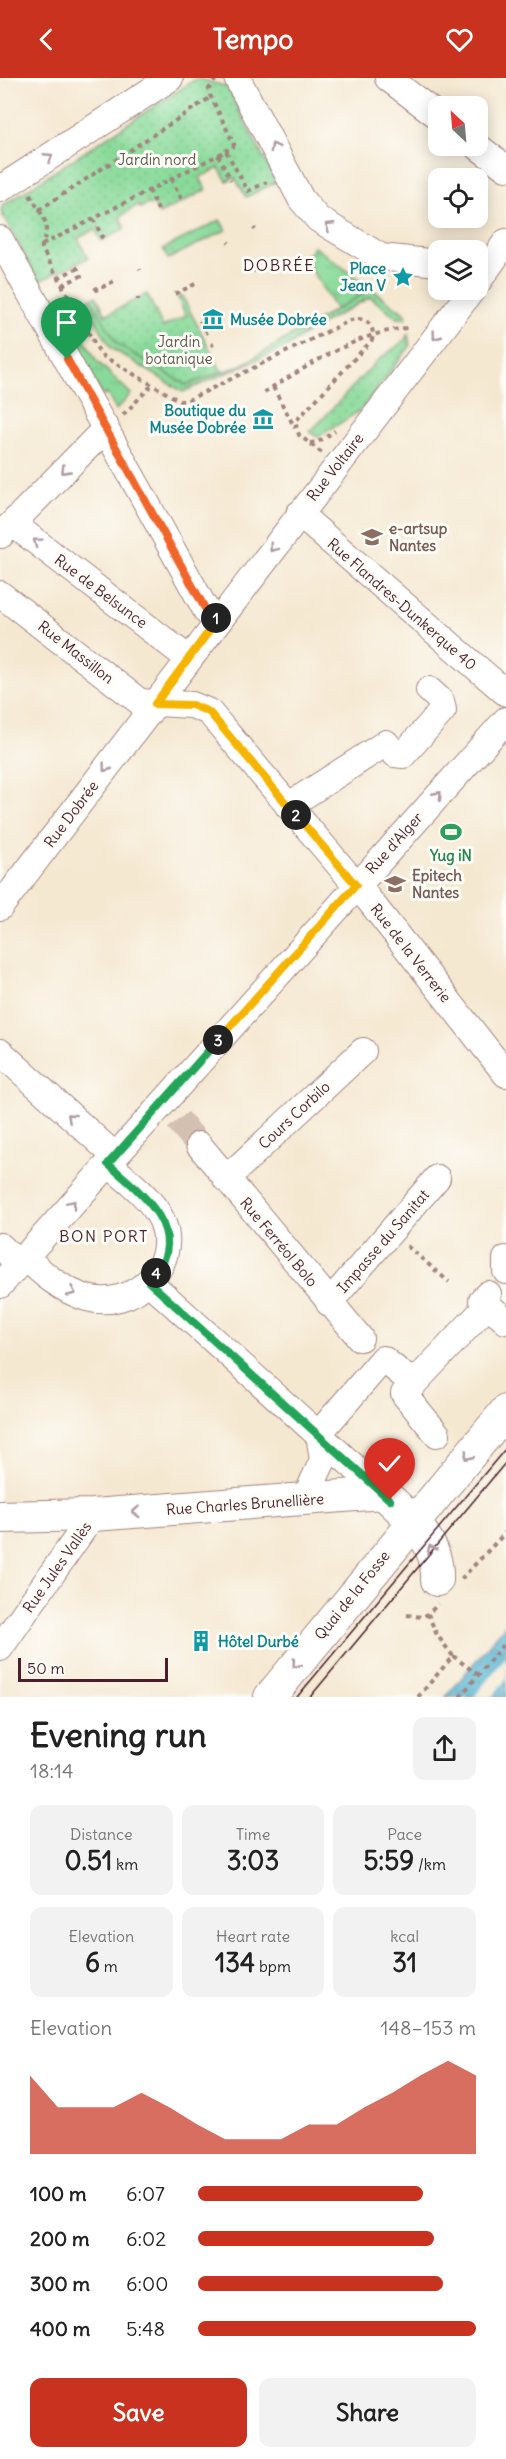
<!DOCTYPE html>
<html lang="en">
<head>
<meta charset="utf-8">
<style>
  :root { --surface:#fff; --page:#f2f2f2; --text:#222; --muted:#767676; --accent:#c8321e }
  body { margin:0; font-family:Delius,sans-serif; background:var(--page); color:var(--text); height:100vh; display:flex; flex-direction:column; font-size:22px; white-space:nowrap }
  * { box-sizing:border-box; margin:0 }
  p { font-size:20px; color:var(--muted) }
  .icon { flex:none; width:33px; height:33px; fill:none; stroke:currentColor; stroke-width:2; stroke-linecap:round; stroke-linejoin:round }
  .map { position:relative; height:1619px; overflow:hidden }
  .panel { display:flex; flex-direction:column; background:var(--surface); flex:1 }
  .panel>* { flex:none }
  .needle { width:39px; rotate:334deg }
  .controls { position:absolute; left:428px; top:18px; display:grid; gap:12px }
  .controls a { display:grid; place-items:center; width:60px; height:60px; border-radius:12px; background:var(--surface); box-shadow:0 3px 15px #0003; font-size:30px }
  .scale { position:absolute; left:18px; bottom:15px; width:150px; box-sizing:border-box; padding-left:6px; border:3px solid #4a1f2b; border-top:0; font-size:16px; line-height:21px; white-space:nowrap; color:#4a1f2b; -webkit-text-stroke:4px #fdfcf7; paint-order:stroke }
  .pin { position:absolute; display:grid; place-items:center; width:51px; height:51px; color:#fff; margin:-62px -26px; border-radius:50% 50% 50% 0; rotate:-45deg; box-shadow:0 0 6px #0007 }
  .pin .icon { rotate:45deg }
  .km { position:absolute; width:30px; height:30px; margin:-15px; border-radius:50%; background:#222; color:#fff; font-size:16px; line-height:30px; text-align:center }
  .round { display:grid; place-items:center; flex:none; width:63px; height:63px; border-radius:12px; background:var(--page) }
  .summary { display:flex; align-items:center; justify-content:space-between; height:102px; padding:0 30px }
  h1 { font-size:33px; font-weight:700; line-height:45px }
  .figures { display:grid; grid-template-columns:repeat(3,1fr); gap:9px; height:102px; padding:6px 30px }
  .figures div { display:grid; align-content:center; border-radius:12px; background:var(--page); text-align:center }
  .figures b { font-size:26px; font-weight:700 }
  .figures small { font-size:16px; font-weight:400 }
  .figures p { font-size:16px }
  .chart { height:168px; padding:12px 30px }
  .chart p { display:flex; justify-content:space-between }
  .chart svg { width:100%; height:108px; margin-top:6px; fill:var(--accent); opacity:.7 }
  .action { display:flex; gap:12px; margin-top:auto; padding:12px 30px }
  .action a { flex:1; height:69px; border-radius:12px; background:var(--accent); color:#fff; font-size:24px; font-weight:700; line-height:69px; text-align:center }
  .action a+a { background:var(--page); color:var(--text) }
  ul { padding:0 30px; list-style:none; font-size:20px }
  li { display:grid; grid-template-columns:96px 72px 1fr; align-items:center; height:45px }
  li i { height:15px; border-radius:8px; background:var(--accent) }
  header { display:flex; justify-content:space-between; align-items:center; height:78px; padding:0 30px; background:var(--accent); color:#fff; font-size:27px; font-weight:700 }
  .map>svg:first-child { display:block }
  .grass { fill:url(#grass-tufts); stroke:#6a7c62; stroke-width:1.5 }
  .park { fill:url(#park-dots); stroke:#6a7c62; stroke-width:1.5 }
  .water { fill:url(#water-ripples); stroke:#4f687e; stroke-width:1.5 }
  .pier { fill:#f5e8d1 }
  .lines { fill:none; stroke-linecap:round; stroke-linejoin:round }
  .minor-tunnel { stroke:#d3c0b0; stroke-width:26; stroke-dasharray:26 13; stroke-linecap:butt }
  .minor-casing { stroke:#a0847e; stroke-width:28 }
  .major-casing { stroke:#a0847e; stroke-width:34 }
  .path { stroke:#a0847e; stroke-width:4; stroke-dasharray:4.5 4.5; stroke-linecap:butt }
  .minor { stroke:#fff; stroke-width:26 }
  .major { stroke:#fff; stroke-width:32 }
  .tram { stroke:#4a1f2b; stroke-width:1.5 }
  .oneway { stroke:#ae9aa0 }
  .split-1-casing { stroke:#fff; stroke-width:12 }
  .split-2-casing { stroke:#fff; stroke-width:12 }
  .split-3-casing { stroke:#fff; stroke-width:12 }
  .split-4-casing { stroke:#fff; stroke-width:12 }
  .split-5-casing { stroke:#fff; stroke-width:12 }
  .split-1 { stroke:#f0652b; stroke-width:8 }
  .split-2 { stroke:#f5b400; stroke-width:8 }
  .split-3 { stroke:#f5b400; stroke-width:8 }
  .split-4 { stroke:#22a559; stroke-width:8 }
  .split-5 { stroke:#22a559; stroke-width:8 }
  .labels { text-anchor:middle; dominant-baseline:central; stroke-width:6; stroke-linejoin:round; paint-order:stroke }
  .park-label { font-size:15px; fill:#5d574c; stroke:#fdfcf7 }
  .culture-label { font-size:15px; font-weight:bold; fill:#0d838f; stroke:#fdfcf7; text-anchor:end }
  .street-label { font-size:15px; fill:#4a1f2b; stroke:#fdfcf7 }
  .education-label { font-size:15px; font-weight:bold; fill:#785e54; stroke:#fdfcf7; text-anchor:start }
  .leisure-label { font-size:15px; font-weight:bold; fill:#27864d; stroke:#fdfcf7 }
  .neighbourhood-label { font-size:16px; letter-spacing:1.5px; fill:#4a1f2b; stroke:#fdfcf7 }
</style>
</head>
<body>
<header><svg class="icon" aria-label="back" viewBox="0 0 24 24"><path d="M15 5l-7 7 7 7"/></svg>Tempo<svg class="icon" aria-label="heart" viewBox="0 0 24 24"><path d="M12 20l-8-8c-3-5 5-10 8-4 3-6 11-1 8 4z"/></svg></header>
<div class="map">
<svg width="506" height="1619" viewBox="0 0 506 1619">
  <defs>
    <pattern id="grass-tufts" width="24" height="20" patternUnits="userSpaceOnUse" patternTransform="scale(1.5)"><rect width="24" height="20" fill="#89da9a"/><path d="M3 7l-1-3M5 7V3M7 7l1-3M15 17l-1-3M17 17v-4M19 17l1-3" fill="none" stroke="#78bb85"/></pattern>
    <pattern id="park-dots" width="8" height="8" patternUnits="userSpaceOnUse" patternTransform="scale(1.5)"><rect width="8" height="8" fill="#89da9a"/><path d="M2 2h.1M6 6h.1" fill="none" stroke="#78bb85" stroke-width="1.8" stroke-linecap="round"/></pattern>
    <pattern id="water-ripples" width="26" height="14" patternUnits="userSpaceOnUse" patternTransform="scale(1.5)"><rect width="26" height="14" fill="#54b2d2"/><path d="M2 4q2-2 4 0t4 0M15 11q2-2 4 0t4 0" fill="none" stroke="#4890ab"/></pattern>
  </defs>
  <rect width="100%" height="100%" fill="#fdfcf7"/>
  <filter id="ink" filterUnits="userSpaceOnUse"><feTurbulence type="fractalNoise" baseFrequency=".0167" numOctaves="2"/><feDisplacementMap in="SourceGraphic" scale="12" xChannelSelector="R" yChannelSelector="G"/><feConvolveMatrix kernelMatrix="1 2 1 2 8 2 1 2 1" color-interpolation-filters="sRGB"/></filter>
  <filter id="wash" filterUnits="userSpaceOnUse"><feTurbulence type="fractalNoise" baseFrequency=".008" numOctaves="4" result="noise"/><feDisplacementMap in="SourceGraphic" scale="24" xChannelSelector="R" yChannelSelector="G"/><feGaussianBlur stdDeviation="1.35" result="paint"/><feColorMatrix in="noise" values="0 0 0 0 0 0 0 0 0 0 0 0 0 0 0 0 0 1.4 0 .05"/><feComposite in="paint" operator="in"/></filter>
  <g filter="url(#wash)">
    <rect width="100%" height="100%" fill="#f5e8d1"/>
    <!-- grass -->
    <path class="grass" d="M 220,142 L 226,152 L 168,181 L 163,171 Z
      M 314,168 L 405,236 L 406,240 L 398,240 L 370,219 L 312,251 L 288,268 L 183,314 L 111,270 L 85,223 L 96,218 L 114,252 L 210,275 L 222,294 L 242,287 L 336,232 L 305,181 Z
      M 74,243 L 97,283 L 131,316 L 116,332 L 107,316 L 103,318 L 64,249 Z"/>
    <!-- park -->
    <path class="park" d="M 197,0 L 227,9 L 276,104 L 246,119 L 235,100 L 227,103 L 219,90 L 200,99 L 206,112 L 159,136 L 155,128 L 148,126 L 140,130 L 138,127 L 120,139 L 125,151 L 101,163 L 95,151 L 78,160 L 88,180 L 39,203 L 1,134 L 2,128 Z
      M 371,211 L 405,236 L 406,240 L 398,240 L 370,219 L 312,251 L 288,268 L 243,288 L 242,287 Z
      M 147,216 L 163,249 L 186,238 L 178,220 L 182,218 L 222,294 L 186,307 L 117,266 L 91,220 L 96,218 L 106,237 Z
      M 408,256 L 410,268 L 361,332 L 318,359 L 309,353 L 314,350 L 377,283 L 404,263 Z"/>
    <!-- water -->
    <path class="water" d="M 506,1546 L 506,1619 L 446,1619 Z"/>
    <!-- pier -->
    <path class="pier" d="M 506,1579 L 506,1601 L 492,1619 L 474,1619 Z"/>
  </g>
  <g filter="url(#ink)">
    <g class="lines">
      <!-- minor-tunnel -->
      <path class="minor-tunnel" d="M 178,1042 L 199,1067"/>
      <defs>
        <path id="minor" d="M 237,0 L 301,121 L 318,141 L 381,179 L 438,185
          M 388,0 L 438,38
          M 477,68 L 506,90
          M 0,111 L 170,0
          M 0,161 L 207,534 L 218,541
          M 477,205 L 506,164
          M 299,436 L 506,615
          M 13,446 L 189,581
          M 1,457 L 106,350
          M 0,516 L 140,624 L 192,627 L 209,634 L 369,822 L 506,996
          M 288,728 L 386,665 L 395,676 L 403,677 L 443,632 L 441,623 L 429,612
          M 0,829 L 472,212
          M 0,974 L 115,1078
          M 199,1067 L 360,1260
          M 226,1101 L 363,973
          M 0,1168 L 20,1186
          M 25,1179 C 43,1196 63,1213 87,1220 C 132,1233 181,1188 162,1143 C 152,1120 126,1101 108,1086
          M 506,1181 L 506,1193
          M 149,1204 L 383,1415
          M 0,1207 L 506,642
          M 488,1216 L 482,1222 L 506,1243
          M 329,1225 L 437,1100
          M 327,1346 L 383,1281 L 414,1306
          M 437,1356 L 404,1316 L 488,1227
          M 304,1423 L 323,1382 L 319,1356
          M 0,1570 L 93,1437"/>
        <path id="major" d="M 0,1439 L 93,1437 L 383,1415 C 410,1440 439,1463 437,1502
          M 270,1619 L 506,1333"/>
      </defs>
      <!-- minor casing -->
      <use href="#minor" class="minor-casing"/>
      <!-- major casing -->
      <use href="#major" class="major-casing"/>
      <!-- path -->
      <path class="path" d="M 216,1 L 209,11 L 210,17 L 234,66 L 233,69 L 225,73
        M 218,77 L 231,102
        M 171,101 L 183,124
        M 149,112 L 158,132
        M 30,117 C 36,128 47,140 46,153 C 46,160 41,164 42,171 L 101,277 L 180,323 L 186,323 L 351,242 C 365,238 376,247 372,262 L 295,344 L 299,357 L 322,375
        M 39,132 L 211,19
        M 93,141 L 102,158 L 100,160
        M 254,150 L 255,152
        M 228,164 L 229,165
        M 42,167 L 226,73 L 248,113 L 267,104
        M 274,184 L 274,186
        M 140,192 L 140,191
        M 255,192 L 256,194
        M 58,200 L 75,191
        M 62,207 L 81,198 L 77,190 L 81,188
        M 95,209 L 97,212 L 116,202
        M 175,216 L 197,205
        M 138,220 L 138,222
        M 199,245 L 201,244
        M 205,255 L 207,254
        M 211,267 L 214,266
        M 273,309 L 295,350
        M 264,314 C 309,288 355,255 407,250
        M 123,337 L 152,307
        M 310,365 L 318,364 L 335,353
        M 407,1168 L 449,1204
        M 461,1501 L 506,1454
        M 407,1537 L 422,1539 L 428,1536
        M 453,1578 L 477,1596
        M 418,1619 L 453,1578 L 437,1557 L 428,1536 L 438,1526
        M 460,1619 L 506,1563"/>
      <!-- minor -->
      <use href="#minor" class="minor"/>
      <!-- major -->
      <use href="#major" class="major"/>
      <!-- tram -->
      <path class="tram" d="M 297,1619 L 506,1370
        M 310,1619 L 506,1384"/>
    </g>
    <!-- one-way arrows -->
    <defs><path id="oneway-chevron" d="M-2-3.5L2.5 0L-2 3.5" fill="none" stroke-width="1.6" stroke-linecap="round" stroke-linejoin="round" transform="scale(1.5)"/></defs>
    <g class="oneway">
      <use href="#oneway-chevron" transform="translate(274 69) rotate(-118)"/>
      <use href="#oneway-chevron" transform="translate(49 79) rotate(-33)"/>
      <use href="#oneway-chevron" transform="translate(329 148) rotate(-147)"/>
      <use href="#oneway-chevron" transform="translate(436 258) rotate(127)"/>
      <use href="#oneway-chevron" transform="translate(65 392) rotate(134)"/>
      <use href="#oneway-chevron" transform="translate(37 464) rotate(-143)"/>
      <use href="#oneway-chevron" transform="translate(273 470) rotate(127)"/>
      <use href="#oneway-chevron" transform="translate(106 690) rotate(127)"/>
      <use href="#oneway-chevron" transform="translate(438 717) rotate(-48)"/>
      <use href="#oneway-chevron" transform="translate(71 1039) rotate(-138)"/>
      <use href="#oneway-chevron" transform="translate(72 1126) rotate(-49)"/>
      <use href="#oneway-chevron" transform="translate(72 1214) rotate(24)"/>
      <use href="#oneway-chevron" transform="translate(468 1378) rotate(130)"/>
      <use href="#oneway-chevron" transform="translate(136 1434) rotate(176)"/>
      <use href="#oneway-chevron" transform="translate(431 1471) rotate(-116)"/>
      <use href="#oneway-chevron" transform="translate(296 1586) rotate(129)"/>
    </g>
  </g>
  <g class="lines" filter="url(#ink)">
    <defs>
      <path id="split-1" d="M 67,281 L 207,534 L 216,540"/>
      <path id="split-2" d="M 216,540 L 218,541 L 155,626 L 192,627 L 209,634 L 296,737"/>
      <path id="split-3" d="M 218,962 L 356,807 L 296,737"/>
      <path id="split-4" d="M 156,1195 C 190,1151 138,1112 108,1086 L 218,962"/>
      <path id="split-5" d="M 156,1195 L 149,1204 L 390,1422"/>
    </defs>
    <!-- split-1 casing -->
    <use href="#split-1" class="split-1-casing"/>
    <!-- split-2 casing -->
    <use href="#split-2" class="split-2-casing"/>
    <!-- split-3 casing -->
    <use href="#split-3" class="split-3-casing"/>
    <!-- split-4 casing -->
    <use href="#split-4" class="split-4-casing"/>
    <!-- split-5 casing -->
    <use href="#split-5" class="split-5-casing"/>
    <!-- split-1 -->
    <use href="#split-1" class="split-1"/>
    <!-- split-2 -->
    <use href="#split-2" class="split-2"/>
    <!-- split-3 -->
    <use href="#split-3" class="split-3"/>
    <!-- split-4 -->
    <use href="#split-4" class="split-4"/>
    <!-- split-5 -->
    <use href="#split-5" class="split-5"/>
  </g>
  <!-- icons -->
  <defs>
    <symbol id="sight-bare" viewBox="-9 -9 18 18"><path d="M0-6L1.8-2.2L6-1.7L2.9 1.2L3.7 5.4L0 3.3L-3.7 5.4L-2.9 1.2L-6-1.7L-1.8-2.2Z" fill="#0f9aa8" stroke="#fdfcf7" stroke-width="2.5" paint-order="stroke"/></symbol>
    <symbol id="museum-bare" viewBox="-9 -9 18 18"><path d="M0-6L6-3V-2H-6V-3ZM-5-1h2V3h-2ZM-1-1h2V3h-2ZM3-1h2V3H3ZM-6 4H6V6H-6Z" fill="#0f9aa8" stroke="#fdfcf7" stroke-width="2.5" paint-order="stroke"/></symbol>
    <symbol id="university-bare" viewBox="-9 -9 18 18"><path d="M0-5L7-2L0 1L-7-2ZM-4 1L0 2.5L4 1V4Q0 6-4 4Z" fill="#8d6e63" stroke="#fdfcf7" stroke-width="2.5" paint-order="stroke"/></symbol>
    <symbol id="stadium-bare" viewBox="-9 -9 18 18"><path d="M0-5a6.5 5 0 1 0 0 10a6.5 5 0 1 0 0-10ZM-3.5-1.8h7v3.6h-7Z" fill="#2e9e5b" stroke="#fdfcf7" stroke-width="2.5" paint-order="stroke"/></symbol>
    <symbol id="building-bare" viewBox="-9 -9 18 18"><path d="M-4-6H4V6H1V3H-1V6H-4ZM-2.5-4.3h1.7v1.8h-1.7ZM.8-4.3h1.7v1.8H.8ZM-2.5-1h1.7V.8h-1.7ZM.8-1h1.7V.8H.8Z" fill="#0f9aa8" stroke="#fdfcf7" stroke-width="2.5" paint-order="stroke"/></symbol>
  </defs>
  <g fill-rule="evenodd">
    <use href="#sight-bare" x="388" y="184" width="30" height="30"/>
    <use href="#museum-bare" x="198" y="226" width="30" height="30"/>
    <use href="#museum-bare" x="248" y="326" width="30" height="30"/>
    <use href="#university-bare" x="357" y="444" width="30" height="30"/>
    <use href="#stadium-bare" x="436" y="739" width="30" height="30"/>
    <use href="#university-bare" x="380" y="791" width="30" height="30"/>
    <use href="#building-bare" x="186" y="1548" width="30" height="30"/>
  </g>
  <g class="labels">
    <!-- park labels -->
    <g class="park-label">
      <text x="157" y="81">Jardin nord</text>
      <text x="179" y="263">Jardin<tspan x="179" dy="17">botanique</tspan></text>
    </g>
    <!-- culture labels -->
    <g class="culture-label">
      <text x="386" y="190">Place<tspan x="386" dy="17">Jean V</tspan></text>
      <text x="230" y="241" text-anchor="start">Musée Dobrée</text>
      <text x="246" y="332">Boutique du<tspan x="246" dy="17">Musée Dobrée</tspan></text>
      <text x="218" y="1563" text-anchor="start">Hôtel Durbé</text>
    </g>
    <!-- street labels -->
    <g class="street-label">
      <text transform="translate(335 389) rotate(-52)">Rue Voltaire</text>
      <text transform="translate(101 513) rotate(37)">Rue de Belsunce</text>
      <text transform="translate(402 526) rotate(41)">Rue Flandres-Dunkerque 40</text>
      <text transform="translate(76 574) rotate(38)">Rue Massillon</text>
      <text transform="translate(71 736) rotate(-53)">Rue Dobrée</text>
      <text transform="translate(394 765) rotate(-48)">Rue d'Alger</text>
      <text transform="translate(411 875) rotate(52)">Rue de la Verrerie</text>
      <text transform="translate(294 1037) rotate(-43)">Cours Corbilo</text>
      <text transform="translate(383 1163) rotate(-49)">Impasse du Sanitat</text>
      <text transform="translate(279 1164) rotate(50)">Rue Ferréol Bolo</text>
      <text transform="translate(245 1426) rotate(-4)">Rue Charles Brunellière</text>
      <text transform="translate(57 1489) rotate(-55)">Rue Jules Vallès</text>
      <text transform="translate(352 1517) rotate(-51)">Quai de la Fosse</text>
    </g>
    <!-- education labels -->
    <g class="education-label">
      <text x="389" y="450">e-artsup<tspan x="389" dy="17">Nantes</tspan></text>
      <text x="412" y="797">Epitech<tspan x="412" dy="17">Nantes</tspan></text>
    </g>
    <!-- leisure labels -->
    <g class="leisure-label">
      <text x="451" y="777">Yug iN</text>
    </g>
    <!-- neighbourhood labels -->
    <g class="neighbourhood-label">
      <text x="279" y="187">DOBRÉE</text>
      <text x="104" y="1158">BON PORT</text>
    </g>
  </g>
</svg>
<div class="controls">
<a><svg class="needle" viewBox="-14 -14 28 28"><path d="M0-13l5 13h-10z" fill="#e53935"/><path d="M0 13l5-13h-10z" fill="#767676"/></svg></a>
<a><svg class="icon" aria-label="locate" viewBox="0 0 24 24"><circle cx="12" cy="12" r="6"/><path d="M12 2v4M12 18v4M2 12h4M18 12h4"/></svg></a>
<a><svg class="icon" aria-label="layers" viewBox="0 0 24 24"><path d="M12 4l9 5-9 5-9-5zM3 14l9 5 9-5"/></svg></a>
</div>
<div class="scale">50 m</div>
<div class="pin" style="left:67px;top:281px;background:#1e9e55"><svg class="icon" aria-label="arrive" viewBox="0 0 24 24"><path d="M6 21V4h12l-3 4 3 4H6"/></svg></div>
<div class="pin" style="left:390px;top:1422px;background:#d93025"><svg class="icon" aria-label="check" viewBox="0 0 24 24"><path d="M5 12l5 5 9-10"/></svg></div>
<b class="km" style="left:216px;top:540px">1</b>
<b class="km" style="left:296px;top:737px">2</b>
<b class="km" style="left:218px;top:962px">3</b>
<b class="km" style="left:156px;top:1195px">4</b>
</div>
<section class="panel">
<div class="summary"><div><h1>Evening run</h1><p>18:14</p></div><a class="round"><svg class="icon" aria-label="share" viewBox="0 0 24 24"><path d="M12 15V3M7 8l5-5 5 5M5 13v7h14v-7"/></svg></a></div>
<div class="figures">
<div><p>Distance</p><b>0.51<small> km</small></b></div>
<div><p>Time</p><b>3:03</b></div>
<div><p>Pace</p><b>5:59<small> /km</small></b></div>
</div>
<div class="figures">
<div><p>Elevation</p><b>6<small> m</small></b></div>
<div><p>Heart rate</p><b>134<small> bpm</small></b></div>
<div><p>kcal</p><b>31</b></div>
</div>
<div class="chart"><p><span>Elevation</span>148–153 m</p>
<svg viewBox="0 0 160 44" preserveAspectRatio="none"><path d="M0 44V12L10 25L20 25L30 25L40 19L50 25L60 32L70 38L80 38L90 38L100 32L110 32L120 25L130 19L140 12L150 6L160 12V44z"/></svg>
</div>
<ul>
<li><b>100 m</b>6:07<i style="width:81%"></i></li>
<li><b>200 m</b>6:02<i style="width:85%"></i></li>
<li><b>300 m</b>6:00<i style="width:88%"></i></li>
<li><b>400 m</b>5:48<i style="width:100%"></i></li>
</ul>
<div class="action"><a>Save</a><a>Share</a></div>
</section>
</body>
</html>
